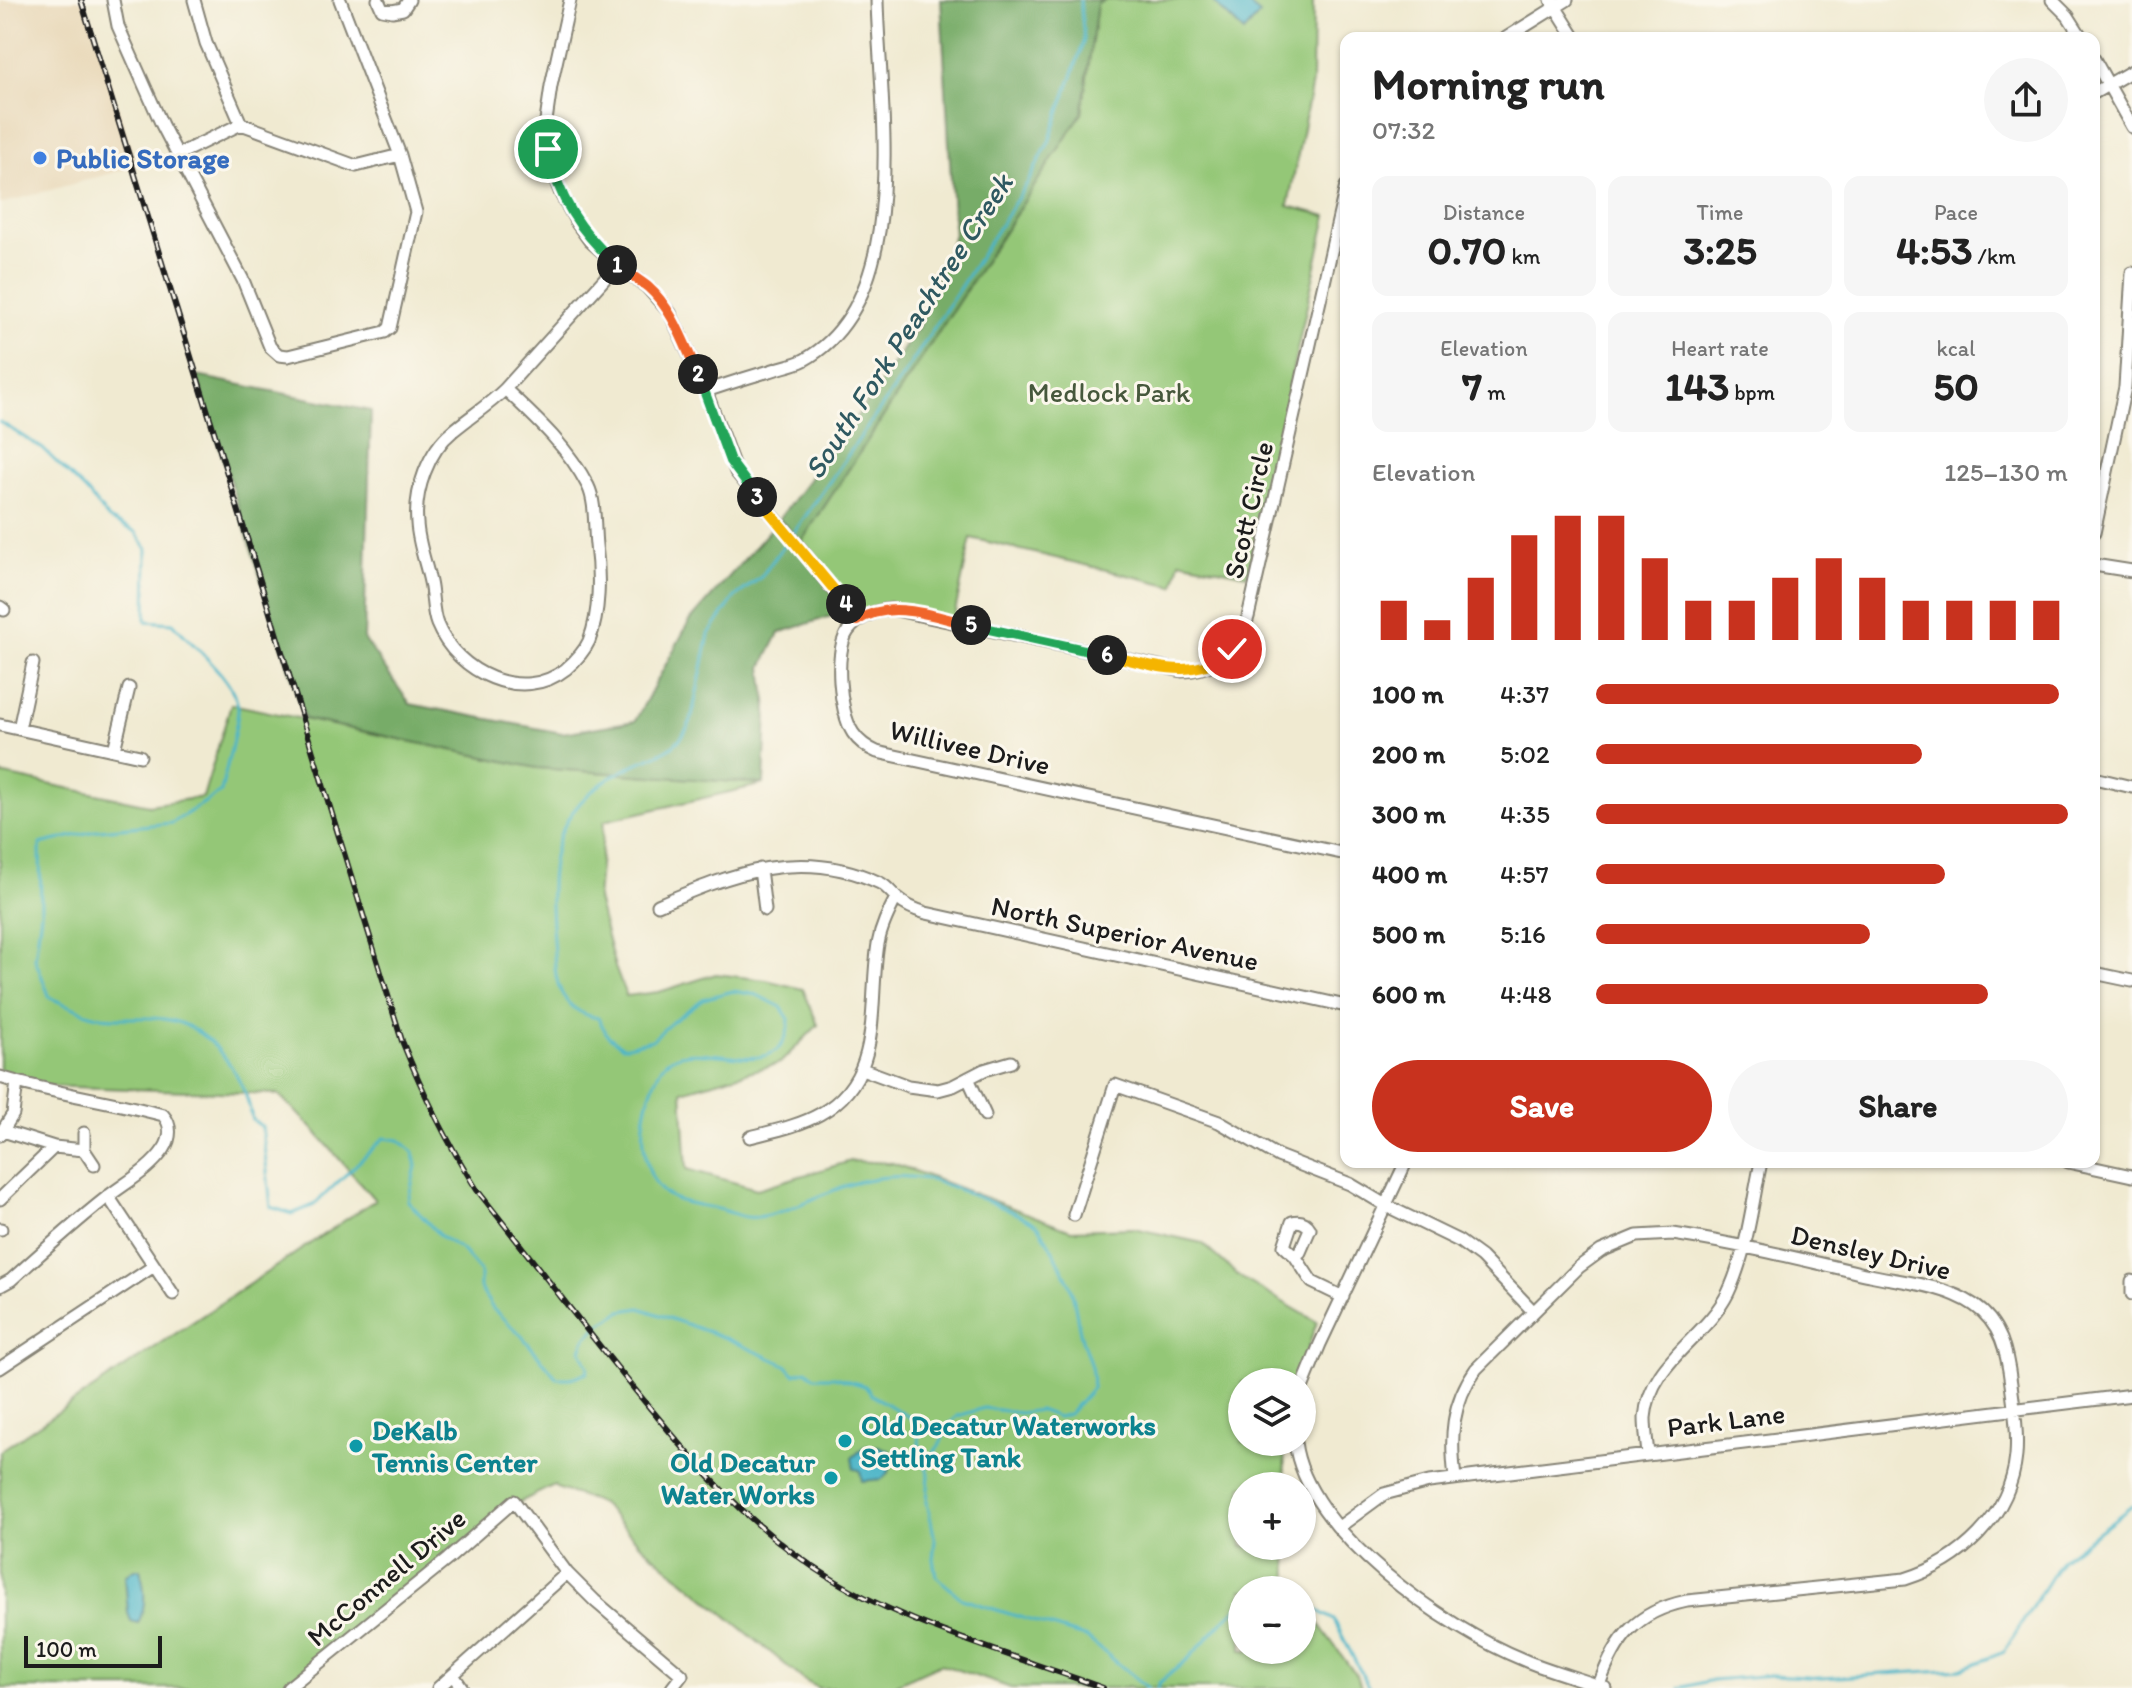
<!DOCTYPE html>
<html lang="en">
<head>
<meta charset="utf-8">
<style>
  :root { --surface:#fff; --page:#f6f6f6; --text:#222; --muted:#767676; --accent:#c8321e }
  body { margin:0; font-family:Itim,sans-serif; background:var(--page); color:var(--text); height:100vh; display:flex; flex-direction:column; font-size:30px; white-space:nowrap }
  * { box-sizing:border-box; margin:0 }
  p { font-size:26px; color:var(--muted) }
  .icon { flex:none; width:44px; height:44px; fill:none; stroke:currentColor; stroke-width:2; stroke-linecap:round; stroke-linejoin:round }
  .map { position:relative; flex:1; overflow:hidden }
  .details { position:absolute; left:1340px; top:32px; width:760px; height:1136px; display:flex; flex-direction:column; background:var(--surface); border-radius:16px; box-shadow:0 2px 6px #0004 }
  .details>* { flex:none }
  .buttons { position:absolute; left:1228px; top:1368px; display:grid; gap:16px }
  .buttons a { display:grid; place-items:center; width:88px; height:88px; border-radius:50%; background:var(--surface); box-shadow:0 2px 6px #0004; font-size:40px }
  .scale { position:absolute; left:24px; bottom:20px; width:138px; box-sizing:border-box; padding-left:8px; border:4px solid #1c1c1c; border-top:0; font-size:22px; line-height:28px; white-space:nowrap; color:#1c1c1c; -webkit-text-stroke:6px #fbf7ec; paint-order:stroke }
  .pin { position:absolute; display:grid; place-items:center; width:68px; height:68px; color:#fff; margin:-34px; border:4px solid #fff; border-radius:50%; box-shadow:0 2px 8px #0007 }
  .km { position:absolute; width:40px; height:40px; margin:-20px; border-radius:50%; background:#222; color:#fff; font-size:22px; line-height:40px; text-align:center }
  .round { display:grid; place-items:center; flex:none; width:84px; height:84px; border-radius:42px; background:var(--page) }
  .head { display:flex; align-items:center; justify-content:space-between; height:136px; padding:0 32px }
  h1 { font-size:44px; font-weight:700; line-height:60px }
  .figures { display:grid; grid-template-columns:repeat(3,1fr); gap:12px; height:136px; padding:8px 32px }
  .figures div { display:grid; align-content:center; border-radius:16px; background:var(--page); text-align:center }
  .figures b { font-size:40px; font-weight:700 }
  .figures small { font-size:22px; font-weight:400 }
  .figures p { font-size:22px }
  .chart { height:224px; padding:16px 32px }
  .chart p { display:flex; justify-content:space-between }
  .chart svg { width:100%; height:144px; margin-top:8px; stroke:var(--accent); stroke-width:6 }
  .cta { display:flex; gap:16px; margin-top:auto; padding:16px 32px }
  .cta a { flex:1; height:92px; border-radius:48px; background:var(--accent); color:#fff; font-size:32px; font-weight:700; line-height:92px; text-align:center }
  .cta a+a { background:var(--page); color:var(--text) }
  ul { padding:0 32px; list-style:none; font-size:26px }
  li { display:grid; grid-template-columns:128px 96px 1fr; align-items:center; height:60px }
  li i { height:20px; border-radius:10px; background:var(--accent) }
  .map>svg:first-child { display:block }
  .built { fill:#e9d9ba }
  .green { fill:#94c777; stroke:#58724a; stroke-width:2 }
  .forest { fill:#77ac68; stroke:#4a6442; stroke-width:2 }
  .water { fill:#4bb5c8; stroke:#346872; stroke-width:2 }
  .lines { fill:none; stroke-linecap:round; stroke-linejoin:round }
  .stream { stroke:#4bb5c8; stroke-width:3 }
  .minor-casing { stroke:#868376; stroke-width:15 }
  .minor { stroke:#fff; stroke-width:11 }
  .rail-casing { stroke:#1c1c1c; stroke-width:6 }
  .rail { stroke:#fbf7ec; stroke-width:3; stroke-dasharray:9; stroke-linecap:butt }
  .split-1-casing { stroke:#fff; stroke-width:16 }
  .split-2-casing { stroke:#fff; stroke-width:16 }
  .split-3-casing { stroke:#fff; stroke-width:16 }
  .split-4-casing { stroke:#fff; stroke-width:16 }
  .split-5-casing { stroke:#fff; stroke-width:16 }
  .split-6-casing { stroke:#fff; stroke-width:16 }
  .split-7-casing { stroke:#fff; stroke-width:16 }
  .split-1 { stroke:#22a559; stroke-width:10 }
  .split-2 { stroke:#f0652b; stroke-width:10 }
  .split-3 { stroke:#22a559; stroke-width:10 }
  .split-4 { stroke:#f5b400; stroke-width:10 }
  .split-5 { stroke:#f0652b; stroke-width:10 }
  .split-6 { stroke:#22a559; stroke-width:10 }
  .split-7 { stroke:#f5b400; stroke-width:10 }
  .shop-dot { fill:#3f7fe0; stroke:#fbf7ec; stroke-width:3 }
  .culture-dot { fill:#0f9aa8; stroke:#fbf7ec; stroke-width:3 }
  .labels { text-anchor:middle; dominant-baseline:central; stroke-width:6; stroke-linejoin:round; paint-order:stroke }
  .shop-label { font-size:28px; font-weight:bold; fill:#366cbe; stroke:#fbf7ec; text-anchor:start }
  .park-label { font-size:28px; fill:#46583c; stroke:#fbf7ec }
  .street-label { font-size:28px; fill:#1c1c1c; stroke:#fbf7ec }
  .culture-label { font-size:28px; font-weight:bold; fill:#0d838f; stroke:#fbf7ec; text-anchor:start }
  .water-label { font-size:30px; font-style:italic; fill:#2f5961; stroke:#fbf7ec }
</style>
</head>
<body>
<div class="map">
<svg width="2132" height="1688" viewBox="0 0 2132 1688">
  <rect width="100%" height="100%" fill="#fbf7ec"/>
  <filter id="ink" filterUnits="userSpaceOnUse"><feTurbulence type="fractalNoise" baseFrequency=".0125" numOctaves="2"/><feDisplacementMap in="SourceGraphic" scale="16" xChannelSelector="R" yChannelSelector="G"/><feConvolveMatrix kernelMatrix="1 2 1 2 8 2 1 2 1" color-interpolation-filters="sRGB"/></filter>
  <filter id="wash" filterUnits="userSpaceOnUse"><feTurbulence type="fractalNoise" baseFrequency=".006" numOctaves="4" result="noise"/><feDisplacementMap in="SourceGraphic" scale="32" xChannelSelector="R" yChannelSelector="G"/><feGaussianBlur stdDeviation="1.8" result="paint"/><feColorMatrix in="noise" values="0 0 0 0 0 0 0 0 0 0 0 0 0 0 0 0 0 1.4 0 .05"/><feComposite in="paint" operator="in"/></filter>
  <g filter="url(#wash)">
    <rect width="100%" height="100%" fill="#f0ead1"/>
    <!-- built -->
    <path class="built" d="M 0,0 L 85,0 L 137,166 L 0,204 Z"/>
    <!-- green -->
    <path class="green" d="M 1105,0 L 1313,0 L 1312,82 L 1288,206 L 1327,216 L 1247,575 L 1180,561 L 1174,586 L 971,538 L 953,621 L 891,609 L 857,621 L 801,542 L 1082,113 L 1097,3 Z
      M 231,704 L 537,768 L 764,784 L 604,821 L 597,899 L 615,967 L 626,996 L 659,992 L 716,974 L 766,980 L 803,989 L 818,1025 L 780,1063 L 682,1091 L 687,1169 L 757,1189 L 851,1161 L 893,1163 L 1071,1230 L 1134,1228 L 1202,1243 L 1240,1277 L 1317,1322 L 1296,1382 L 1242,1382 L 1242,1442 L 1284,1442 L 1285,1486 L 1242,1486 L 1242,1546 L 1287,1546 L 1288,1581 L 1294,1590 L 1242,1590 L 1242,1650 L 1302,1650 L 1302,1601 L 1358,1678 L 1361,1688 L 1134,1688 L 1127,1686 L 1126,1688 L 1011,1688 L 940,1664 L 896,1684 L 892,1688 L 818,1688 L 805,1681 L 639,1543 L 601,1503 L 556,1488 L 554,1485 L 510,1507 L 279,1688 L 0,1688 L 0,1451 L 375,1200 L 315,1131 L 278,1094 L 42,1086 L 0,1072 L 0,774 L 149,805 L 203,797 Z"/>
    <!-- forest -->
    <path class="forest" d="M 941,0 L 1105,0 L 1097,4 L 1082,113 L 801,542 L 779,519 L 866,404 L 921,323 L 954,234 Z
      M 197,376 L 371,411 L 364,639 L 410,704 L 562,733 L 635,721 L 689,622 L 778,521 L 847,611 L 779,633 L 762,667 L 767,709 L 764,784 L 537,768 L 305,719 Z"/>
    <!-- water -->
    <path class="water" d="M 1217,0 L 1243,0 L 1260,14 L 1244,32 L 1214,3 Z
      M 878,1446 L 889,1450 C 894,1462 891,1472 882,1479 L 862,1481 L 860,1470 L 854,1469 L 852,1458 L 864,1447 Z
      M 134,1569 L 140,1569 C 145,1588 147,1606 138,1623 L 131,1621 L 128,1613 L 125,1576 Z"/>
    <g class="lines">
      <!-- stream -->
      <path class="stream" d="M 0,422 L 43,449 L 87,492 L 109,519 L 136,532 L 147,549 L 146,621 L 173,623 C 192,645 233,678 238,706 C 240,718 224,776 221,792 L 172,823 L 99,830 L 40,844 L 41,913 L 35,959 L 50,998 C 66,1004 85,1014 102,1017 C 122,1020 144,1016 164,1019 C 210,1025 245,1076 252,1119 L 262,1127 L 271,1207 L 292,1214 L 314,1205 L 384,1138 L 399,1140 L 414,1152 L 416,1166 L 408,1201 L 440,1236 L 462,1250 L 480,1271 L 480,1288 L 493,1309 L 522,1336 L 557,1378 L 571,1378 L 587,1373 L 588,1367 L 581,1350 L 585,1339 L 600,1324 L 622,1311 L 640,1308 L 723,1337 L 786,1365 L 794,1374 L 807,1370 L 814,1377 L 835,1377 L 865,1386 L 872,1395 L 911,1418 L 918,1431 L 920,1451 L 929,1474 L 927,1502 L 935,1540 L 933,1559 L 936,1576 L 962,1599 L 1087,1638 L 1148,1688
        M 793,534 L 903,376 L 1028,182 L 1049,142 L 1080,53 L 1084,39 L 1080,0
        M 788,540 L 761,577 L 735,597 L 709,634 L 691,721 C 675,754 659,752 630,767 C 536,813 549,880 555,967 C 557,994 570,1013 598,1018 L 608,1036 L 623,1047 L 652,1040 L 672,1022 L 703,999 L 733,991 L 757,995 L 781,1007 L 789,1019 C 786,1094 695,1030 664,1064 C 658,1071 654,1083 651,1091 C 644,1112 641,1135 646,1157 C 655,1205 682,1200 722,1210 C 734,1213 744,1219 757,1217 C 795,1212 828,1188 866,1180 C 885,1176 906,1175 926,1179 C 947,1184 1022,1213 1038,1226 C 1042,1229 1066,1275 1069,1283 C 1076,1301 1076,1318 1081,1336 C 1086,1355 1095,1368 1092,1388 L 1069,1414 L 1058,1417 L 1039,1410 L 1020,1413 L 984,1408 L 958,1416 L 948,1425 L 940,1444 L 925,1465
        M 1302,1602 L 1334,1620 L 1369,1688
        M 1157,1688 L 1159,1683 L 1189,1658 L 1224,1620 L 1242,1604
        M 1680,1688 L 1712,1680 L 1773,1675 L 1822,1678 L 1961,1669 L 2004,1652 L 2062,1559 L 2132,1506"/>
    </g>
  </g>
  <g filter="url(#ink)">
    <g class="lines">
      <defs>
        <path id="minor" d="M 113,0 L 118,26 L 162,125 L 243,280 L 270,347 L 279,355 L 288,356 L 385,332 L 390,328 L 416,212 L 400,155 L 340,0
          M 378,0 L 382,9 L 392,11 L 403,9 L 409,0
          M 570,0 L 551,86 L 545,128 L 552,170 L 561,194 L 577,223 L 590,241 L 617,265 L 647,287 L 670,313 L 706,391 L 736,472 L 801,549 L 857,621
          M 1551,0 L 1575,38
          M 2052,0 L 2068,16 L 2082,38
          M 1506,38 L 1567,0
          M 2094,59 L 2132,127
          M 2094,93 L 2132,71
          M 241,124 L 356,166 L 400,155
          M 179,154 L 241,124 L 206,43 L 194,0
          M 1346,186 L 1248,617 C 1239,648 1215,671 1182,671 L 891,609 C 875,611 859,616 848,631 C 834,651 839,712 853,733 C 859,742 868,748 877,752 L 1346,854
          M 505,389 C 536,418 568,447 588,486 C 596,502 594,527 596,545 C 600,575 600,613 589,641 C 584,652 574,662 566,669 C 522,704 457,673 437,624 C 432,612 433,595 430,582 C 426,563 418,543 417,523 C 414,491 428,451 453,431 C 471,416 489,405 505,389 Z
          M 505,389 L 617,265
          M 706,391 C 727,384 748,377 770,371 C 781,367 794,365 804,360 C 915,298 879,103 877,0
          M 2094,533 L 2125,387 L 2132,273
          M 2094,565 L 2132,571
          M 0,607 L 4,610
          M 0,725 L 140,756
          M 19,729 L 33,663
          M 114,750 L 129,688
          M 2094,778 L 2132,787
          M 760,869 L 765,910
          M 658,905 C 731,874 801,846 880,883 C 888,887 892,894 898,899 C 906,906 916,910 926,913 L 1346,1006
          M 2094,973 L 2132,981
          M 862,1069 L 908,1086 L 938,1090 L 953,1086 L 984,1070 L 1011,1062
          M 0,1077 C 54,1094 109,1100 163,1115 C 172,1125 171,1138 164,1149 C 150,1170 125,1183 106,1198 C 73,1224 42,1252 11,1280 L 0,1286
          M 968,1078 L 985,1115
          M 3,1131 L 54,1147 L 84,1150
          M 84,1133 L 84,1150 L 94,1165
          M 0,1135 L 13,1114 L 17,1082
          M 750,1137 C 773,1131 799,1126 820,1114 C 885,1078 868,1005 878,944 C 881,927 888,913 896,898
          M 2068,1162 L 2132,1176
          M 108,1196 L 173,1294
          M 0,1199 L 54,1147
          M 1074,1215 L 1115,1085 L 1219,1122 L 1278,1156 L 1350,1184 L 1387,1206 L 1459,1241 L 1481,1257 L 1533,1311
          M 0,1229 L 1,1229
          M 1295,1256 L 1300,1252 L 1310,1229 C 1306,1222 1300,1220 1292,1222 L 1284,1246 L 1295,1256 L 1312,1282 L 1343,1297
          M 2132,1281 L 2132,1294
          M 0,1368 L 154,1266
          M 1302,1388 L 1320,1344 L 1406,1162
          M 1295,1442 C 1306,1532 1445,1628 1524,1660 C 1550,1671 1578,1678 1605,1688
          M 1648,1455 C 1647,1443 1645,1430 1645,1418 C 1649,1362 1705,1339 1728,1293 C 1747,1253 1752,1204 1761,1162
          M 1455,1478 C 1450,1437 1451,1404 1476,1369 L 1579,1267 L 1601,1251 L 1637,1236 L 1673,1234 C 1739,1244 1805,1260 1869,1275 C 1903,1282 1944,1285 1974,1305 C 2001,1323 2007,1352 2011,1384 C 2014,1407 2018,1432 2016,1456 C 2010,1517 1960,1562 1905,1579 L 1687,1601 C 1635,1612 1616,1638 1599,1685
          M 1339,1527 L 1384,1494 L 1429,1482 L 2132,1395
          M 453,1675 L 462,1688
          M 288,1688 L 448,1559 L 514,1501 L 567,1573 L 595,1601 L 682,1675 L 672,1688
          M 438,1688 L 567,1573"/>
      </defs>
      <!-- minor casing -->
      <use href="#minor" class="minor-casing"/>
      <!-- minor -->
      <use href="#minor" class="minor"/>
      <defs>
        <path id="rail" d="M 81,0 L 402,1041 C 423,1093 447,1142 477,1190 C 530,1257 582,1325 636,1391 C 697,1465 748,1528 832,1579 C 911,1627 1016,1656 1103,1688"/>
      </defs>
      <!-- rail casing -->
      <use href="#rail" class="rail-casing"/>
      <!-- rail -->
      <use href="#rail" class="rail"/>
    </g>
  </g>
  <g class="lines" filter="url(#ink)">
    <defs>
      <path id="split-1" d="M 548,149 C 558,199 580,231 617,265"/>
      <path id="split-2" d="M 617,265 C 627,273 638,279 648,287 C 673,309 684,344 698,374"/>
      <path id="split-3" d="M 698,374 L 730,461 L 757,497"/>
      <path id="split-4" d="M 757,497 L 846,604"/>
      <path id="split-5" d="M 846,604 L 857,621 C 890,598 936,617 971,625"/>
      <path id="split-6" d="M 971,625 L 1107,655"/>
      <path id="split-7" d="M 1107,655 C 1150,664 1196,684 1232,649"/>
    </defs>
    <!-- split-1 casing -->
    <use href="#split-1" class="split-1-casing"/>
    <!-- split-2 casing -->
    <use href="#split-2" class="split-2-casing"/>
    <!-- split-3 casing -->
    <use href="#split-3" class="split-3-casing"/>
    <!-- split-4 casing -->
    <use href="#split-4" class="split-4-casing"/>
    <!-- split-5 casing -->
    <use href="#split-5" class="split-5-casing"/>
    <!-- split-6 casing -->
    <use href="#split-6" class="split-6-casing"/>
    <!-- split-7 casing -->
    <use href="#split-7" class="split-7-casing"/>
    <!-- split-1 -->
    <use href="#split-1" class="split-1"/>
    <!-- split-2 -->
    <use href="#split-2" class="split-2"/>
    <!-- split-3 -->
    <use href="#split-3" class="split-3"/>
    <!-- split-4 -->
    <use href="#split-4" class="split-4"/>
    <!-- split-5 -->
    <use href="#split-5" class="split-5"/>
    <!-- split-6 -->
    <use href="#split-6" class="split-6"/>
    <!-- split-7 -->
    <use href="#split-7" class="split-7"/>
  </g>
  <!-- markers -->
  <circle class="shop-dot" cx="40" cy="158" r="8"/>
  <g class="culture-dot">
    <circle cx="845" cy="1441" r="8"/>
    <circle cx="356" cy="1446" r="8"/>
    <circle cx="831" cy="1478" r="8"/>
  </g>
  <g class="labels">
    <!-- shop labels -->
    <g class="shop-label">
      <text x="56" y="158">Public Storage</text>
    </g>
    <!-- park labels -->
    <g class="park-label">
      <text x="1109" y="392">Medlock Park</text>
    </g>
    <!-- street labels -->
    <g class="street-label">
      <text transform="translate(1248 510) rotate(-77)">Scott Circle</text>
      <text transform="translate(970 747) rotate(13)">Willivee Drive</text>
      <text transform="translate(1125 933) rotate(12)">North Superior Avenue</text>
      <text transform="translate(1871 1252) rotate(13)">Densley Drive</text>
      <text transform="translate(1726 1420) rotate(-7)">Park Lane</text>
      <text transform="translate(386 1577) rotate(-40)">McConnell Drive</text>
    </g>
    <!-- culture labels -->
    <g class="culture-label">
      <text x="861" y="1425">Old Decatur Waterworks<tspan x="861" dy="32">Settling Tank</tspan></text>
      <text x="372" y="1430">DeKalb<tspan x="372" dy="32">Tennis Center</tspan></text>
      <text x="815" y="1462" text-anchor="end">Old Decatur<tspan x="815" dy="32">Water Works</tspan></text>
    </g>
    <!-- water labels -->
    <g class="water-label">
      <text transform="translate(908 326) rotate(-57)">South Fork Peachtree Creek</text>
    </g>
  </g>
</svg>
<div class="buttons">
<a><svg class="icon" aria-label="layers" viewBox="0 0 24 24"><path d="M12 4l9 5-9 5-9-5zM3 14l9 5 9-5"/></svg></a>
<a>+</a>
<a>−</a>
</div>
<div class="scale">100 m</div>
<div class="pin" style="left:548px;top:149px;background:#1e9e55"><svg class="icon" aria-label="arrive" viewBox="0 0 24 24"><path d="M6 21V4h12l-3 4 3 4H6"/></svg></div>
<div class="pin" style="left:1232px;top:649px;background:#d93025"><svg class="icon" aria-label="check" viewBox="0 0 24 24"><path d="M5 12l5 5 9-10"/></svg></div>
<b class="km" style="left:617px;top:265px">1</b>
<b class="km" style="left:698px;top:374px">2</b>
<b class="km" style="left:757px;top:497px">3</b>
<b class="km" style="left:846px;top:604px">4</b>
<b class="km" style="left:971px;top:625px">5</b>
<b class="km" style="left:1107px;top:655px">6</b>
<section class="details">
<div class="head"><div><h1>Morning run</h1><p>07:32</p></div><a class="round"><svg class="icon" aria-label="share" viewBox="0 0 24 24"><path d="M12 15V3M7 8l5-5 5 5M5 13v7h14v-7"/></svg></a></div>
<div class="figures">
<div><p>Distance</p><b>0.70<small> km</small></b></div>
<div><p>Time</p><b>3:25</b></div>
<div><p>Pace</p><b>4:53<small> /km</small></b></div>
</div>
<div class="figures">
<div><p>Elevation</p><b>7<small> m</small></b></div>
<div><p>Heart rate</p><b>143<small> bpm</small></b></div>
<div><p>kcal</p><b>50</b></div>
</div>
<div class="chart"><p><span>Elevation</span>125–130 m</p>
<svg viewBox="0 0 160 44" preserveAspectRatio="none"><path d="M5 44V32M15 44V38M25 44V25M35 44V12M45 44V6M55 44V6M65 44V19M75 44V32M85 44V32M95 44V25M105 44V19M115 44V25M125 44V32M135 44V32M145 44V32M155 44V32"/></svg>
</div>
<ul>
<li><b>100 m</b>4:37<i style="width:98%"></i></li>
<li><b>200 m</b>5:02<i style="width:69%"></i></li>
<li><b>300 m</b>4:35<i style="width:100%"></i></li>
<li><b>400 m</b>4:57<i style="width:74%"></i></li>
<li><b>500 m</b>5:16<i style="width:58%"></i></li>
<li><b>600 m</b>4:48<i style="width:83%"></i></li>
</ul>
<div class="cta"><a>Save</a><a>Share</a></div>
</section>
</div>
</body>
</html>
